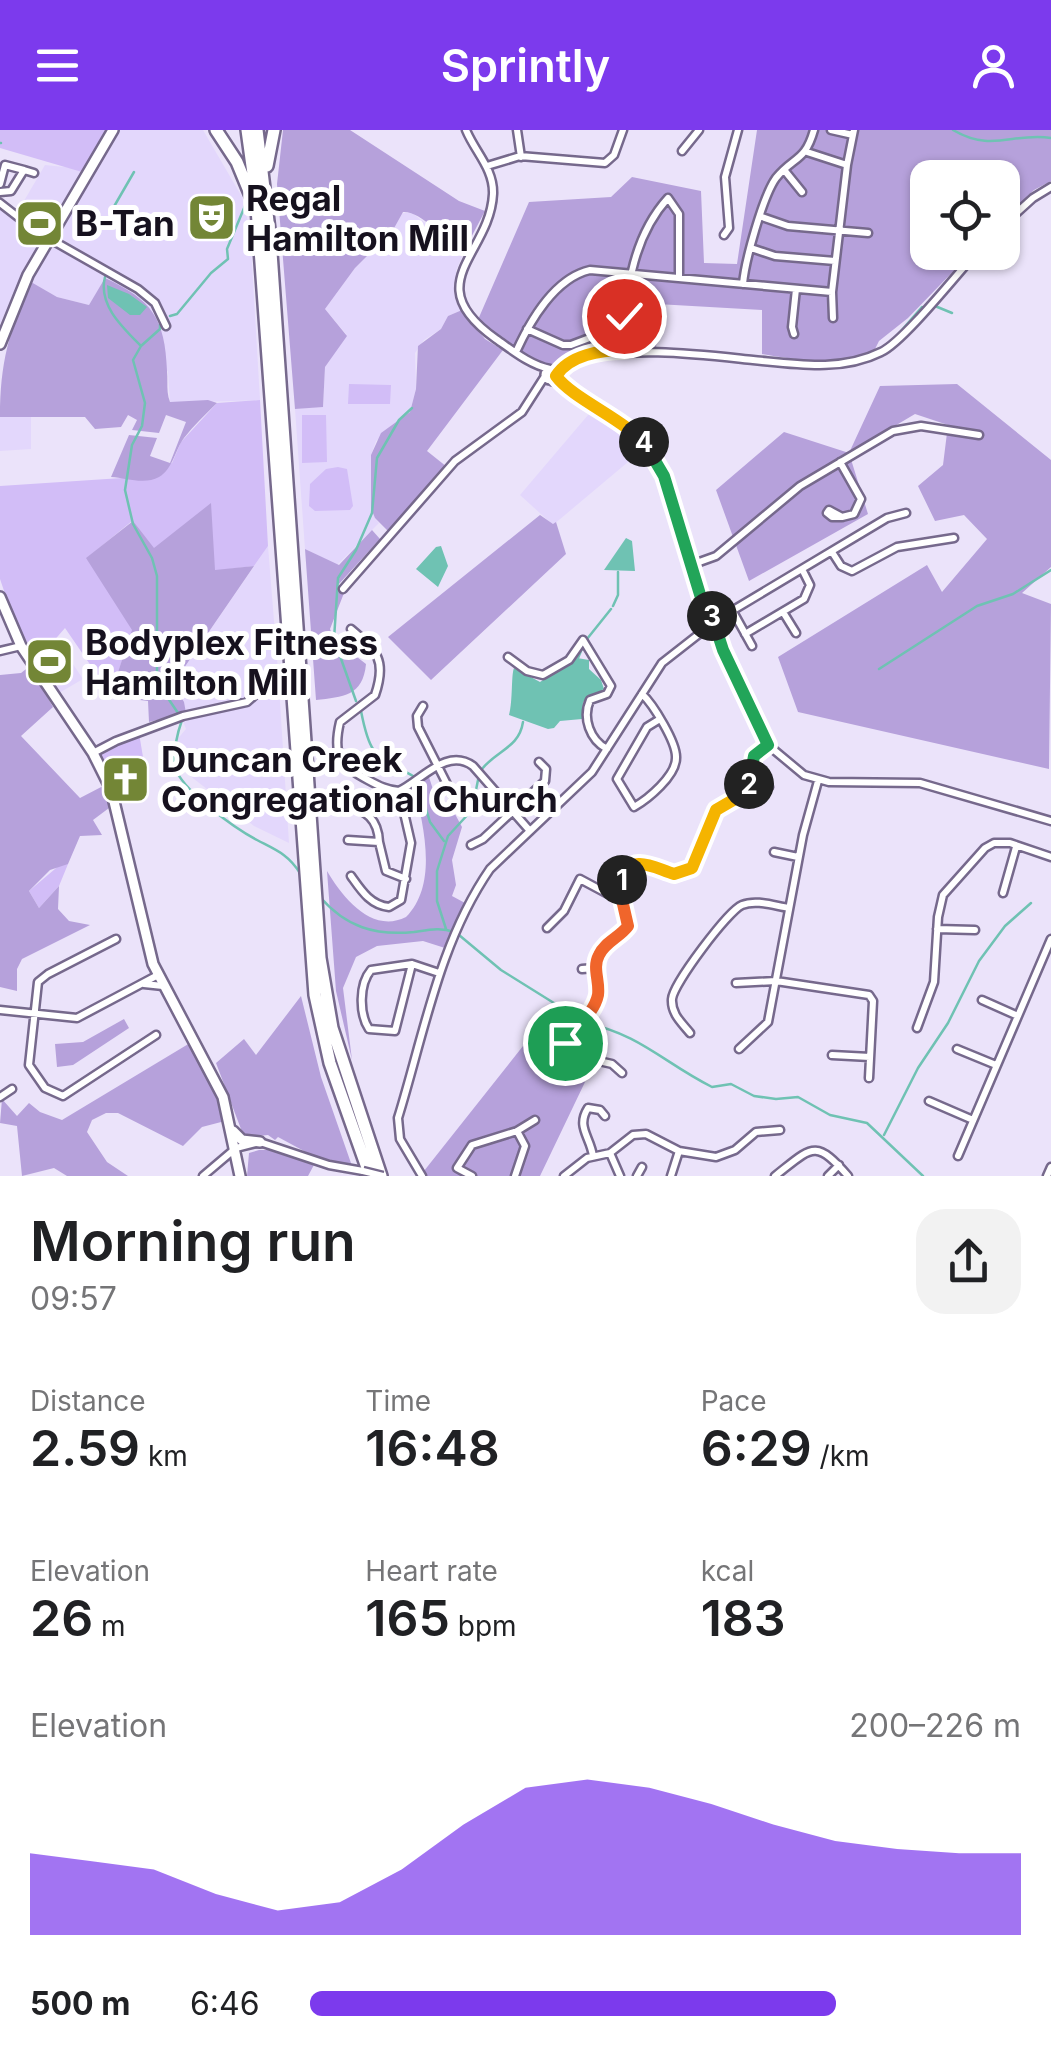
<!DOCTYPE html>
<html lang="en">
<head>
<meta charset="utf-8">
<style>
  :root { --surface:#fff; --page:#f2f2f2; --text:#202124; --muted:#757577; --accent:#7c3aed }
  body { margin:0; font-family:Inter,sans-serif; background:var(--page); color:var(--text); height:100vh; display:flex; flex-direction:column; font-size:38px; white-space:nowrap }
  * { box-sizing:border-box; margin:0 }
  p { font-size:32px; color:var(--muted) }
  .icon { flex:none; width:55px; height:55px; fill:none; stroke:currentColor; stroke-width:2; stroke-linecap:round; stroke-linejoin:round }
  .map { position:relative; height:1046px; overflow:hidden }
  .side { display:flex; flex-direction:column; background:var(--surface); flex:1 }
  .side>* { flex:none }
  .controls { position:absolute; left:910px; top:30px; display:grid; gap:20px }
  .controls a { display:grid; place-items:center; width:110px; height:110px; border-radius:20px; background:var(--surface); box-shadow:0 2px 8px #0004; font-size:50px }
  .pin { position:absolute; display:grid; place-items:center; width:85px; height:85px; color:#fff; margin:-42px; border:5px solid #fff; border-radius:50%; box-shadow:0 2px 10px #0007 }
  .km { position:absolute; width:50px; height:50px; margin:-25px; border-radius:50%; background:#222; color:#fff; font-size:28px; line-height:50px; text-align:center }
  .round { display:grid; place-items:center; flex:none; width:105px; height:105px; border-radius:30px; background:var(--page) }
  .head { display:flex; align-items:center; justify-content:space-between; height:170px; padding:0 30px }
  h1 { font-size:55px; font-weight:600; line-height:75px }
  .metrics { display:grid; grid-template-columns:repeat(3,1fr); gap:15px; height:170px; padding:10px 30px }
  .metrics div { display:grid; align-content:center }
  .metrics b { font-size:50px; font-weight:600 }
  .metrics small { font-size:28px; font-weight:400 }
  .metrics p { font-size:28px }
  .chart { height:280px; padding:20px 30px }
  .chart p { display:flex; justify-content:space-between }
  .chart svg { width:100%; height:180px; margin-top:10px; fill:var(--accent); opacity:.7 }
  ul { padding:0 30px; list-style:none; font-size:32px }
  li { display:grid; grid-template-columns:160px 120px 1fr; align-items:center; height:75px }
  li i { height:25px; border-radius:12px; background:var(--accent) }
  header { display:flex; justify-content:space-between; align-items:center; height:130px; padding:0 30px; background:var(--accent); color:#fff; font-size:45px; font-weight:600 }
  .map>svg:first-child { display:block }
  .built { fill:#e3d7fc }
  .green { fill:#d2bdf7 }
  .forest { fill:#b6a1db }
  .water { fill:#6fc2b3 }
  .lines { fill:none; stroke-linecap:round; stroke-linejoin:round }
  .stream { stroke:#6fc2b3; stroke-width:2.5 }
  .minor-casing { stroke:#76698c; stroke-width:11 }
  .major-casing { stroke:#76698c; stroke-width:14 }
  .highway-casing { stroke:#76698c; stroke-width:16 }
  .minor { stroke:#fff; stroke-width:6 }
  .major { stroke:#fff; stroke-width:9 }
  .highway { stroke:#fff; stroke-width:11 }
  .minor-bridge-casing { stroke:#76698c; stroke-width:11; stroke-linecap:butt }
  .minor-bridge { stroke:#fff; stroke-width:6 }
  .split-1-casing { stroke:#fff; stroke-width:20 }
  .split-2-casing { stroke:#fff; stroke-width:20 }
  .split-3-casing { stroke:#fff; stroke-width:20 }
  .split-4-casing { stroke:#fff; stroke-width:20 }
  .split-5-casing { stroke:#fff; stroke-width:20 }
  .split-1 { stroke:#f0652b; stroke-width:12 }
  .split-2 { stroke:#f5b400; stroke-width:12 }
  .split-3 { stroke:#22a559; stroke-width:12 }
  .split-4 { stroke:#22a559; stroke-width:12 }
  .split-5 { stroke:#f5b400; stroke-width:12 }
  .labels { text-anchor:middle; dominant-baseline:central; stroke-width:10; stroke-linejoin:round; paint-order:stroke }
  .poi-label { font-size:35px; font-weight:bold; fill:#16111e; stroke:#fff; text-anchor:start }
</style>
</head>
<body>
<header><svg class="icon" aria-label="menu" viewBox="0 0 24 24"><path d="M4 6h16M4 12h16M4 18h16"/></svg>Sprintly<svg class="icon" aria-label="person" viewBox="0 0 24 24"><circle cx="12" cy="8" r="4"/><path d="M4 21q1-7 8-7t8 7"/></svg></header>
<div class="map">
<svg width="1051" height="1046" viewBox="0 0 1051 1046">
  <rect width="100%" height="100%" fill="#ebe3fa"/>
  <!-- built -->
  <path class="built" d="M 118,0 L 203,0 L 242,67 L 250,100 L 260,270 L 170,273 L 168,242 L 106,148 L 89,175 L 57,167 L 22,148 L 0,194 L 0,78 L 14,88 L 45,35 L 74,38 L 91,48 Z
    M 411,82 L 441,106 L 466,117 L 456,141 L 457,165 L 462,180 L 448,186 L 441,199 L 424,210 L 415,223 L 416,259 L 410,282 L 376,311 L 371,325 L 375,388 L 379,393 L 337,435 L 305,419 L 295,279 L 323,276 L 325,237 L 346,204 L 325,179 L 355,138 L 393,100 L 399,84 Z
    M 594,278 L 647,316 L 553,395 L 520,365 Z
    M 31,286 L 31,319 L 0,321 L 0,287 Z
    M 268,416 L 278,541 L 289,713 L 254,696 L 175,634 L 184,625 L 175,612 L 186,599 L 182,589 L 231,580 L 252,572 L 264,560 L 258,554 L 254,556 L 252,566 L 233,574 L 186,583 L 173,554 Z
    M 56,509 L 83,549 L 59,563 L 38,529 Z"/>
  <!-- green -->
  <path class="green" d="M 0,0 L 107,0 L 82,42 L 0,18 Z
    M 349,254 L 391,255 L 390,274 L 348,274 Z
    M 260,270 L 268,416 L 254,436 L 214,441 L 153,418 L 132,391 L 87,428 L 133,500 L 117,545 L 100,549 L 65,498 L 38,529 L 15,493 L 0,449 L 0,356 L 122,348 L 172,333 L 181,312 L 217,273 Z
    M 302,285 L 326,285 L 327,332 L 302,333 Z
    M 338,337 L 347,339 L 353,376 L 350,380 L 315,381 L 309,376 L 310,354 L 326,339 Z
    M 139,603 L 143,627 L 136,631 L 136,636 L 126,644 L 122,639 L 110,644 L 98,623 Z
    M 62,733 L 68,734 L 59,756 L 39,778 L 29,761 Z"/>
  <!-- forest -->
  <path class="forest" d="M 283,0 L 350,0 L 459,71 L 485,81 L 466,117 C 440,110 423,81 403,82 L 393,100 L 355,138 L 325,179 L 347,206 L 325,237 L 323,277 L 295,279 L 277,54 Z
    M 757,0 L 1051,0 L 1051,51 L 1034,60 L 1003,90 L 1002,48 L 928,48 L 928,122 L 971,123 L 908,188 L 879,211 L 874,221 C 837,235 800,231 762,224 L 762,180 L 657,174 L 656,227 C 623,226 584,220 558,245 C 530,224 505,215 477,192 L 529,72 L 611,67 L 632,47 L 701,61 L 704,133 L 737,134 Z
    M 105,148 C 152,170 165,188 167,241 C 168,252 166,262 170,272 L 208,270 L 217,273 C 206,284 194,295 184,308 C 175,320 173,339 159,347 C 145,355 126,348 111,347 L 129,305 L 157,308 L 150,326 L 170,333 L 186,292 L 166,285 L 159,303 L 132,300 L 137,290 L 128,285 L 121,297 L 95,299 L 85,287 L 0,287 C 0,233 9,201 31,152 L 57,167 L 89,175 Z
    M 462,180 L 485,209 L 503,220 L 427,321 L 447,337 L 388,401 L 375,388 L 371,378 L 371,325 L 381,303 L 410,282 L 416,259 L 418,216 L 441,199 L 448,186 Z
    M 957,254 L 1051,330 L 1051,437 L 1022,463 L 1051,474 L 1049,639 L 798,582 L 778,527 L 927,435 L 942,462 L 987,409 L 964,385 L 935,391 L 918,356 L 943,335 L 948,295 L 915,284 L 849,323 L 868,384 L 749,451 L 716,360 L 784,302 L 849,323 L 880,256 Z
    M 211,373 L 215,440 L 254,436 L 173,554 L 184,572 L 186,583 L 149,592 L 148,571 L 132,569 L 117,545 L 132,500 L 86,428 L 133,391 L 154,418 Z
    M 540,385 L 553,394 L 556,392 L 566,424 L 431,550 L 388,507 Z
    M 372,400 L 380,409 L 338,455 L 344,463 L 330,499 L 336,515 L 344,517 L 366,534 C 363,566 343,567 316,570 L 305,419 L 339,435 Z
    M 30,536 L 53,577 L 21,606 L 80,668 L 105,655 L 113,675 L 93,690 L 102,705 L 80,706 L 68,734 L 50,740 L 29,761 L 39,778 L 59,756 L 58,779 L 69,791 L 90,795 L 22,829 L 17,839 L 17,861 L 0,857 L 0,545 L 21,543 Z
    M 428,644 L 440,681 L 455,684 L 462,697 L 452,730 L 456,755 L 452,766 L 465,773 L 445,818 L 423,811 L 377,816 L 356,827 L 343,858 L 352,930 L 336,861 L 327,741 C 343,768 372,804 406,787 C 439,753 423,695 414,655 Z
    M 301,866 L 321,947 L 352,1036 L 315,1027 L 278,1007 L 275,1010 L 268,1005 L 244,1007 L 216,933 L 244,909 L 256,925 Z
    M 124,889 L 129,898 L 73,935 L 57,937 L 55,914 L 83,912 Z
    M 190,913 L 210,947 L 225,991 L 202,997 L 183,1016 L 118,983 L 106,983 L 92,990 L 87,1002 L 107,1032 L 128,1046 L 67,1046 L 54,1038 L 22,1046 L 17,996 L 0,993 L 2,969 L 17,986 L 29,973 L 40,982 L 62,990 Z
    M 523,916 L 585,952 L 540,1046 L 420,1046 Z
    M 259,1020 L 275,1020 L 315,1033 L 308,1046 L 247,1046 L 249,1023 Z"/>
  <!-- water -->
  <path class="water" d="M 107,155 L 129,164 L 147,177 L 140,185 L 130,185 L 108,168 Z
    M 626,408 L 632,411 L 635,441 L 604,440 Z
    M 441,416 L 448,436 L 438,457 L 416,439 L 436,417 Z
    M 577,528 L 589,530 L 589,539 L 601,550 L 604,559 L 583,572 L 582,589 L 560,591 L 554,598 L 548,599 L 509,585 C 513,571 511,545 514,538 L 540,552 Z"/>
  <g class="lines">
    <!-- stream -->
    <path class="stream" d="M 953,0 C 992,23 1013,2 1051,8
      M 0,13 L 1,13
      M 112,80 L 134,42
      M 987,122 L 989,124
      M 105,147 C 98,174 121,196 140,215
      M 935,176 L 952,183
      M 170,186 L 177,184 L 211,143 L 228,129 L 227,119 L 247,71
      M 160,194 L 160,199 L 141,216 L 133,230 L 145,273 L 142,296 L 132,315 L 125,360 L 133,394 L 152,428 L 157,446 L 157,552 L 178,583
      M 894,209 L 922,177
      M 613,476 L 618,465 L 618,442
      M 587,509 L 611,479
      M 578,528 L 583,516
      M 879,539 L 977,476 L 1013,464 L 1051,440
      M 356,571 L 334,509 L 338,448 L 356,420 L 372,383 L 377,328 L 399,290 L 412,278
      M 361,581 C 370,627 374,624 413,646
      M 182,590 C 178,601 172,624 175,637 C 181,660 236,699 257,710 C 276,720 288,724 300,743
      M 482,639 C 497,620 519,618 523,592
      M 418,653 L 430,692 L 444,711
      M 320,767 C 346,797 375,806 414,802 C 428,800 441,797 454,802
      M 446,799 L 437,771 L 437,741 L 448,706 L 472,680 L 479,645
      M 459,805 L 501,840 L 578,888
      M 585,893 C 640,904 664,933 712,957 L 731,954 L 754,966 L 776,969 L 798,967 L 830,985 L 867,993 L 923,1046
      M 884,1005 L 918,938 L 948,893 L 979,831 L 1005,796 L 1031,773"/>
    <defs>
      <path id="minor" d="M 466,0 C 475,22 494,39 493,64 C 490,125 417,153 496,209 C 512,220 530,235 550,239
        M 517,0 L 521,27
        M 831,0 L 853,5 L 854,0
        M 682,21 L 699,0
        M 807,22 L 847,35 L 853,5
        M 487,36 L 520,26 L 605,33 L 614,25 L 623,0
        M 24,40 L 34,43
        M 785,41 L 802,62
        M 0,54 L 5,35 L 24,40 L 11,61 L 0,62
        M 0,73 L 36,101 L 138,159 L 155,173 L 166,196
        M 762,87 L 788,96 L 868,103
        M 1002,96 L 1033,68 L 1051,57
        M 724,105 L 729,98 L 725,47 L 738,0
        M 751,118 L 775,126 L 835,131
        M 743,154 C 745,131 763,66 776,48 C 794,26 805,32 814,0
        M 833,188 L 832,162 L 847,35
        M 527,199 L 563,215 L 571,215 L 624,195
        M 794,204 L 792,197 L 796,159
        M 516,222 C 530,191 555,148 590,140 L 832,162
        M 624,223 C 625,168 630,110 668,68 L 679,84 L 679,148
        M 577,230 C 633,216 695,224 753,230 C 795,234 841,242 881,222 C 903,212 957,144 977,122
        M544.5 245a5.5 5.5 0 1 1 11 0a5.5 5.5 0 1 1-11 0Z
        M 552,240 L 577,230
        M 551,251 C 567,254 579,264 593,273 C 612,285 633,299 648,317 C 672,346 697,448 706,488
        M 840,332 L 861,369 L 854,384 L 842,387 L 829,380 L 827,383 L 832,387 L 842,387
        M 832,422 L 841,436 L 852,441 L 897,417 L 954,408
        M 691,435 L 716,426 L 800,356 L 893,301 L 921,296 L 979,305
        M 343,459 L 455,331 L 522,282 L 545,246
        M 732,480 L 752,516
        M 783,482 L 796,503
        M704.5 492a5.5 5.5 0 1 1 11 0a5.5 5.5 0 1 1-11 0Z
        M 715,491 L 887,388 L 906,383
        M 709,497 L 768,615 L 804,645 L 829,652 L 920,653 L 1051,691
        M 351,499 C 377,521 387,530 375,565 L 340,592 C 332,626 340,635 368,650 C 379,656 387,660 399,661
        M 745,504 L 804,469 L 810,455 L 802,439
        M 0,521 L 21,516
        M 508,527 L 527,541 L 543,545 L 569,530 L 583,510 L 611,556 L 607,564 L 590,570 C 582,588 590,610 607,619
        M 642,564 C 653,574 677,613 676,628 C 676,646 648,669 634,677 L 617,649 L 647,597 L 660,589
        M 423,576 L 417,586 L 418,597 L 453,666
        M 93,623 L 116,611 L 183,586 L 247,572 L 256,564
        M 749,653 L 769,657
        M 346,673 C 366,682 378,688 379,712
        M 348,710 L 379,712 L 386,741 L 406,749
        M 471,715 L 483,709 L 545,651 L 546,639 L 539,632
        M 774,722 L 798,727
        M 351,746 C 361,760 370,775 389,777 L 401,770 L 411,713 L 399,661 C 422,650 447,617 473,636 L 530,701
        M 1003,763 L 1016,717
        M 547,798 L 564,781 L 580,749 L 608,764 L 621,761
        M 937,799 L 975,800
        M 116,809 L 48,844 L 38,852 L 29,935 L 45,958 L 63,966 L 156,905
        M 412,834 L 395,901 L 369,899 C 359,884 359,854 371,840 L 412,834 L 439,843
        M 582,839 L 595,838
        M 736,853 L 776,851 L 869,865 L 873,871 L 869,948
        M 144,854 L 163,856
        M 982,870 L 1018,886
        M 0,880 L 77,888 L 158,845
        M 917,898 L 934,852 L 938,787 L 943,765 L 985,718 L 994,713 L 1010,713 L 1051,727
        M 690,903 C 682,893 671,884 672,869 C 673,854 728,781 742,775 C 756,769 775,776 789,778
        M 739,919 L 768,892 L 803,705 L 818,651
        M 957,919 L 996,935
        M 832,925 L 870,927
        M 622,943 L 612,934 L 590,929 L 565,913 L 596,872 L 598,827 L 605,815 L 628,796 C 629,780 618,766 623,749 C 632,713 666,754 691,738 L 716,681 L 746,660 C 754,637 747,632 768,615
        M 0,967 L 12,959
        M 929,971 L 973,990
        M 610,1023 L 620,1046
        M 593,1026 C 590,1006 576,997 588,978 L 600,980 L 605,986
        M 958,1026 L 1051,809
        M 203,1046 L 236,1018 L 260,1012 L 329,1035 L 363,1041
        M 422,1046 L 400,1009 L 398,988 C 424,904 439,813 490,739 L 592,642 L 662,533 L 708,497
        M 472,1046 L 457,1038 L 472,1015 L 517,1001 L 535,990
        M 515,1046 L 525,1016 L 517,1001
        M 564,1046 L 587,1028 L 610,1023 L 633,1005 L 646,1004 L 679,1021 L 716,1027 L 735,1020 L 756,1002 L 780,1000
        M 637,1046 L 642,1037
        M 671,1046 L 679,1021
        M 775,1046 C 812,1017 815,1008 848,1046
        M 828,1046 L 839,1035
        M 1047,1046 L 1051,1037"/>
      <path id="major" d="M 0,214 L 28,145 L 113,0
        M 0,467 L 21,516 L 93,623 L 111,659 L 153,834 L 223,967 L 240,1046
        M 233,1001 L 242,1010 L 260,1012"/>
      <path id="highway" d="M 216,0 L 237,32 L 251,66
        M 247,0 L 256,65 L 315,865 L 330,933 L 370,1046
        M 257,0 L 270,108 L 320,828 L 332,898 L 381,1046
        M 267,36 L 274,0"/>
    </defs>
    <!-- minor casing -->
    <use href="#minor" class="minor-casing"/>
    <!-- major casing -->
    <use href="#major" class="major-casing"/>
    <!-- highway casing -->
    <use href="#highway" class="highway-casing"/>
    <!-- minor -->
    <use href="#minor" class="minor"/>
    <!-- major -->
    <use href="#major" class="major"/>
    <!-- highway -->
    <use href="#highway" class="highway"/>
    <defs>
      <path id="minor-bridge" d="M 363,1041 L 383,1046"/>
    </defs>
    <!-- minor-bridge casing -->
    <use href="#minor-bridge" class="minor-bridge-casing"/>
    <!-- minor-bridge -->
    <use href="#minor-bridge" class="minor-bridge"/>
  </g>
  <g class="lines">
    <defs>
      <path id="split-1" d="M 565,913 C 575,897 594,884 598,865 C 600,851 592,838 599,825 C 605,812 620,807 628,796 L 620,761 L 622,750"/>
      <path id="split-2" d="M 622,750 C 631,722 654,738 674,744 L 692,738 L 716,680 L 740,666 L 749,654"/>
      <path id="split-3" d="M 712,486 L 723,520 L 768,615 L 754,626 L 749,654"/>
      <path id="split-4" d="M 644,312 L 664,346 L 702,471 L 712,486"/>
      <path id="split-5" d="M 624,186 L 624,220 C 601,220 569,225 556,246 C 572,268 621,288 644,312"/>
    </defs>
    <!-- split-1 casing -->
    <use href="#split-1" class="split-1-casing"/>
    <!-- split-2 casing -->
    <use href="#split-2" class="split-2-casing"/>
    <!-- split-3 casing -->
    <use href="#split-3" class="split-3-casing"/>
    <!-- split-4 casing -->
    <use href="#split-4" class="split-4-casing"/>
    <!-- split-5 casing -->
    <use href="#split-5" class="split-5-casing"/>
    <!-- split-1 -->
    <use href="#split-1" class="split-1"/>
    <!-- split-2 -->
    <use href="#split-2" class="split-2"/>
    <!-- split-3 -->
    <use href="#split-3" class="split-3"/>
    <!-- split-4 -->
    <use href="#split-4" class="split-4"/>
    <!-- split-5 -->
    <use href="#split-5" class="split-5"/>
  </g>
  <!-- icons -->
  <defs>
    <symbol id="theatre-square" viewBox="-11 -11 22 22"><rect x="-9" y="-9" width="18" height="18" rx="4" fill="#738636" stroke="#fff"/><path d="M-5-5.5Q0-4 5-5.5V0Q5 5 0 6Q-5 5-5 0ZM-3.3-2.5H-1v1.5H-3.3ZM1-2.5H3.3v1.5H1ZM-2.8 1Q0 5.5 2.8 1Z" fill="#fff"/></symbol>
    <symbol id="stadium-square" viewBox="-11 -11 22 22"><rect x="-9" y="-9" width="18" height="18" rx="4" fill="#738636" stroke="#fff"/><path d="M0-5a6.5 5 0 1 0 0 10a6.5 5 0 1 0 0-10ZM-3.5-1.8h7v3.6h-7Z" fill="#fff"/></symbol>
    <symbol id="church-square" viewBox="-11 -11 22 22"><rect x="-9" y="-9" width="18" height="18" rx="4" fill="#738636" stroke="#fff"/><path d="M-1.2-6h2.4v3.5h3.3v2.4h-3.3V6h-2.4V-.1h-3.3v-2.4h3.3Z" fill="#fff"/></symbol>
  </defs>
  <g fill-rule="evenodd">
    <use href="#theatre-square" x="184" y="60" width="55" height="55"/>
    <use href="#stadium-square" x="12" y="66" width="55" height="55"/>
    <use href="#stadium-square" x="22" y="504" width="55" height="55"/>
    <use href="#church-square" x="98" y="622" width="55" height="55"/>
  </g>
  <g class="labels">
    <!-- poi labels -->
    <g class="poi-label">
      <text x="246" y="68">Regal<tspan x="246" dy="40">Hamilton Mill</tspan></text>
      <text x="75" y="93">B-Tan</text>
      <text x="85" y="512">Bodyplex Fitness<tspan x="85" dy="40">Hamilton Mill</tspan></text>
      <text x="161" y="629">Duncan Creek<tspan x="161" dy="40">Congregational Church</tspan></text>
    </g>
  </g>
</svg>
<div class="controls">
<a><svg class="icon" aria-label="locate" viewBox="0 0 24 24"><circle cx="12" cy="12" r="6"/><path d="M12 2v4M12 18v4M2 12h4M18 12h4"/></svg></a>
</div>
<div class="pin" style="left:565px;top:913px;background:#1e9e55"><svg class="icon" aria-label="arrive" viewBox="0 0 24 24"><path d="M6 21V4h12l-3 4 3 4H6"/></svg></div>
<div class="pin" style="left:624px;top:186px;background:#d93025"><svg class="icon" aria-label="check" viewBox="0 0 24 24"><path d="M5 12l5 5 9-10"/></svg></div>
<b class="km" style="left:622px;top:750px">1</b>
<b class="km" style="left:749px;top:654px">2</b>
<b class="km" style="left:712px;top:486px">3</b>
<b class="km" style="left:644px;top:312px">4</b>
</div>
<section class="side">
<div class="head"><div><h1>Morning run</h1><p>09:57</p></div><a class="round"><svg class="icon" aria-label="share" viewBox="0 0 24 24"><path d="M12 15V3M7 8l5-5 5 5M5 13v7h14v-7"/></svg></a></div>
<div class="metrics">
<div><p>Distance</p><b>2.59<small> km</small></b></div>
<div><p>Time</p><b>16:48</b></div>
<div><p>Pace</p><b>6:29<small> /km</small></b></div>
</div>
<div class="metrics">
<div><p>Elevation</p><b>26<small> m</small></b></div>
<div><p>Heart rate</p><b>165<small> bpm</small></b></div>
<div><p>kcal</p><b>183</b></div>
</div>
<div class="chart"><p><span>Elevation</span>200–226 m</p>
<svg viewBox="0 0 160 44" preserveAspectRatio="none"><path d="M0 44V24L10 26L20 28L30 34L40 38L50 36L60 28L70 17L80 8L90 6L100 8L110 12L120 17L130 21L140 23L150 24L160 24V44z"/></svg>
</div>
<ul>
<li><b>500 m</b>6:46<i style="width:74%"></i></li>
</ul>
</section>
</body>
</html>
